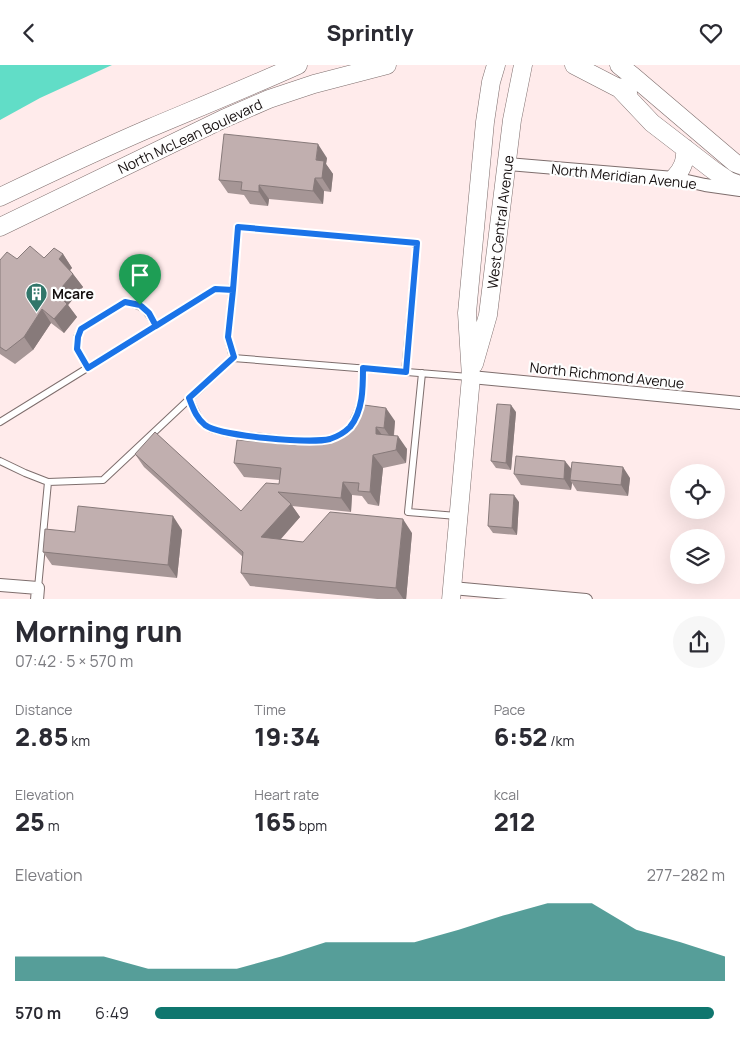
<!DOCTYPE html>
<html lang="en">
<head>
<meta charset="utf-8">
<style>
  :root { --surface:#fff; --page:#f7f7f7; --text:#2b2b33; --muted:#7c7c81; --accent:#0f766e }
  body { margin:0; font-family:Manrope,sans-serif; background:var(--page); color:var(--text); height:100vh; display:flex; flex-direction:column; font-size:19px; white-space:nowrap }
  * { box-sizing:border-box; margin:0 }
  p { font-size:16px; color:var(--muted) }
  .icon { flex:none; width:28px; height:28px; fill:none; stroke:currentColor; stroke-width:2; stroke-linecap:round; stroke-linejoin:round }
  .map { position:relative; height:534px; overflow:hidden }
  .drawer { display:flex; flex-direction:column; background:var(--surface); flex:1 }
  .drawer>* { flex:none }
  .controls { position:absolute; left:670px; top:399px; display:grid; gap:10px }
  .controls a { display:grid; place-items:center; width:55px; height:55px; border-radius:50%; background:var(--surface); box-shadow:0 5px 20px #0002; font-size:25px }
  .pin { position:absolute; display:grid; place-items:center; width:42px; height:42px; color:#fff; margin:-51px -21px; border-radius:50% 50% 50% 0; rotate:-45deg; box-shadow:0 0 5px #0007 }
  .pin .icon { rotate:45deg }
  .round { display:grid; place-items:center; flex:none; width:52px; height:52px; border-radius:26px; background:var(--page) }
  .summary { display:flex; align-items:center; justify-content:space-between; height:85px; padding:0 15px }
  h1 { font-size:28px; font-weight:800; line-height:38px }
  .stats { display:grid; grid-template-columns:repeat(3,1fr); gap:8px; height:85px; padding:5px 15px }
  .stats div { display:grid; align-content:center }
  .stats b { font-size:25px; font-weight:800 }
  .stats small { font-size:14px; font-weight:400 }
  .stats p { font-size:14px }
  .chart { height:140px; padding:10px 15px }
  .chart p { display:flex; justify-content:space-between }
  .chart svg { width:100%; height:90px; margin-top:5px; fill:var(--accent); opacity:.7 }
  ul { padding:0 15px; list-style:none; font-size:16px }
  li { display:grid; grid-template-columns:80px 60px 1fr; align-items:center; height:38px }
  li i { height:12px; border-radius:6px; background:var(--accent) }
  header { display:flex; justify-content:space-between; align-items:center; height:65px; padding:0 15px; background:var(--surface); font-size:22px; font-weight:800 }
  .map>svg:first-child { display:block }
  .water { fill:#61ddc7 }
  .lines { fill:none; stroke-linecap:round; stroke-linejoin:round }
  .service-casing { stroke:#7e6e6d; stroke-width:8 }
  .minor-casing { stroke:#7e6e6d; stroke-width:14 }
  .secondary-casing { stroke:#7e6e6d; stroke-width:19 }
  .service { stroke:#fff; stroke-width:6 }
  .minor { stroke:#fff; stroke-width:12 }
  .secondary { stroke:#fff; stroke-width:18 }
  .wall { fill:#a69696 }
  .shaded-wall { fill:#877a7a }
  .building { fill:#c1afaf; stroke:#877a7a }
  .route-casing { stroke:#fff; stroke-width:10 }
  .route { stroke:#1a73e8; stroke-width:6 }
  .labels { text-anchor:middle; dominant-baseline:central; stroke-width:4.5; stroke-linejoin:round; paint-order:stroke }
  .street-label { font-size:14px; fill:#140e0e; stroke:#fefefe }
  .poi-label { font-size:14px; font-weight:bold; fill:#140e0e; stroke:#fefefe; text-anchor:start }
</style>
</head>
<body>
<header><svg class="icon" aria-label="back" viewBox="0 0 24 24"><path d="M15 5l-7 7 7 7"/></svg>Sprintly<svg class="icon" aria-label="heart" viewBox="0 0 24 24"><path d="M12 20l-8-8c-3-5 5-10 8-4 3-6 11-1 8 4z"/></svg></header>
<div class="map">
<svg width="740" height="535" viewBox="0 0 740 535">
  <rect width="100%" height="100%" fill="#ffebeb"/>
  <!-- water -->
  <path class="water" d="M 0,0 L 112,0 L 40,33 L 0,55 Z"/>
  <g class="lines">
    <defs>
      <path id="service" d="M 233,293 L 228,273 L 238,162 L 417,178 L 405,307
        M 88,303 L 77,284 L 77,272 L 81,264 L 125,237 C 144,241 146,244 156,261
        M 422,308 L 408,447 L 457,451
        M 189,333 L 200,355 L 211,364 L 226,368 L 299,376 L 323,375
        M 354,354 C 363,338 363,321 363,303
        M 0,357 L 215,224 L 233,225
        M 0,396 L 25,408 L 48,417 L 38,523
        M 48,417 L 103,415 L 233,293 L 469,312"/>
      <path id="minor" d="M 507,99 L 674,113 L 705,120 L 740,125
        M 471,312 L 740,338
        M 0,520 L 38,523 L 37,535
        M 452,523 L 586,535"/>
      <path id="secondary" d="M 574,0 L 628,28
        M 619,0 L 634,12 L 735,98 L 740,100
        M 618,22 L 652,58 L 713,105 L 729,116 L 740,120
        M 674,113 C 683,104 686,95 685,83
        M 0,132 C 50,108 99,85 150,63 C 200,42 249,22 298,0
        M 0,162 L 223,54 L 269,34 L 314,19 L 387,0
        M 474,299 L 488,250 L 512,55 L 523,0
        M 451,535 L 471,312 L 467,248 L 485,57 L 491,17 L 496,0"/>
    </defs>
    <!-- service casing -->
    <use href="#service" class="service-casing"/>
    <!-- minor casing -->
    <use href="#minor" class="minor-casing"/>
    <!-- secondary casing -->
    <use href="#secondary" class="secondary-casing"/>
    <!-- service -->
    <use href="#service" class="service"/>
    <!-- minor -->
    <use href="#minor" class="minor"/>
    <!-- secondary -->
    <use href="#secondary" class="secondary"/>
  </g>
  <!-- wall -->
  <path class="wall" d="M 327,93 L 326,99 L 333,109 L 331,127 L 324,126 L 323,139 L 269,134 L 268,141 L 250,139 L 244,130 L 228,128 L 219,115 Z
    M 63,189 L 72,203 L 70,205 L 83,222 L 68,240 L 77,252 L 64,268 L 51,258 L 33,285 L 15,299 L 0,289 L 0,195 L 44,193 Z
    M 516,347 L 511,405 L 496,403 L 491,396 Z
    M 395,356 L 394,371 L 407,384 L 406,398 L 383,403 L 379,441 L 368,439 L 362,431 L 352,430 L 351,447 L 292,441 L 300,452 L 281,474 L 303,477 L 412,468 L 406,535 L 387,535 L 250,521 L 241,508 L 243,492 L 144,402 L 135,389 L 241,446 L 279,419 L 280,415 L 244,412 L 234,398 L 295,380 Z
    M 571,404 L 630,413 L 628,431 L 577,426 L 572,418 L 571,425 L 521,420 L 514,409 Z
    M 519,437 L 517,470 L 493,468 L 488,461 Z
    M 182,465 L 177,513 L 52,500 L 43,487 L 75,467 Z"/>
  <!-- shaded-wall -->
  <path class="shaded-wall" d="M 318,79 L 327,93 L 326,99 L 333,109 L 331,127 L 322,113 L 316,95 Z
    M 315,113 L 324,126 L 323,139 L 313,126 Z
    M 259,120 L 269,134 L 268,141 L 259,127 Z
    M 63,189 L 72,203 L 68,207 L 59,194 Z
    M 73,209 L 83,222 L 68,240 L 77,252 L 64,268 L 54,254 L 57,228 Z
    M 42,244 L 51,258 L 33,285 L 24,272 Z
    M 511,340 L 516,347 L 511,405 L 506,398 Z
    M 386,343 L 395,356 L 393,376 L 384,363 Z
    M 376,362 L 386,375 L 376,369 Z
    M 398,371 L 407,384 L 406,398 L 396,385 Z
    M 373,390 L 383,403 L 379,441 L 370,427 Z
    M 565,396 L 573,406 L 570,415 L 572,418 L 571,425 L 564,414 Z
    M 623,402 L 630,413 L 628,431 L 621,420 Z
    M 343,417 L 352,430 L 351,447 L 341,433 Z
    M 514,430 L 519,437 L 517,470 L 512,463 Z
    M 291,439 L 300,452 L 270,486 L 261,472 Z
    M 173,451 L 182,465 L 177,513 L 168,500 Z
    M 403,454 L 412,468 L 406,535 L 404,535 L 396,523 Z"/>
  <!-- building -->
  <path class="building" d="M 224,69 L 318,79 L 316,95 L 324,96 L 322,113 L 315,113 L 313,126 L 259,120 L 259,127 L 241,125 L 242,117 L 219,115 Z
    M 30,181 L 44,193 L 54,183 L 63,189 L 59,194 L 73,209 L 57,228 L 67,239 L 54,254 L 42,244 L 24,272 L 6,286 L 0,282 L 0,195 L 7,187 L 17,194 Z
    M 497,339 L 511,340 L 506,398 L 491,396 Z
    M 364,340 L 386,343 L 384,363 L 376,362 L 376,369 L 398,371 L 396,385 L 373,390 L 370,427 L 358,426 L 359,418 L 343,417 L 341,433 L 278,427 L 291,439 L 261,472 L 303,477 L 330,447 L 403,454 L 396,523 L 241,508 L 243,487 L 135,389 L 155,367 L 241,446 L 266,418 L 279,419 L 281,403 L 234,398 L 237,375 L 295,380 L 337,371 Z
    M 516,391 L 565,396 L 564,414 L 514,409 Z
    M 572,397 L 623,402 L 621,420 L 570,415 Z
    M 490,429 L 514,430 L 512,463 L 488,461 Z
    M 78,441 L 173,451 L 168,500 L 43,487 L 45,464 L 75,467 Z"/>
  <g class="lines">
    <defs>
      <path id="route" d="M 140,240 L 125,237 L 81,264 L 78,272 L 77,284 L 88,303 L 215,224 L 233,225 L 228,272 L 234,292 L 189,333 C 193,343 196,353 205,360 C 220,371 310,379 330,374 C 336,372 345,367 350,362 C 363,346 363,323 363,303 L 406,307 L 417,178 L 238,162 L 233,225 L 215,224 L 156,261 L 149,248 L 140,240"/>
    </defs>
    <!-- route casing -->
    <use href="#route" class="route-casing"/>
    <!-- route -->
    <use href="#route" class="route"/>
  </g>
  <!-- icons -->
  <defs>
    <symbol id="building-pin" viewBox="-11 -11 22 30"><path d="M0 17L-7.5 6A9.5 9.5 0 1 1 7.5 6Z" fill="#31766a" stroke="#fefefe"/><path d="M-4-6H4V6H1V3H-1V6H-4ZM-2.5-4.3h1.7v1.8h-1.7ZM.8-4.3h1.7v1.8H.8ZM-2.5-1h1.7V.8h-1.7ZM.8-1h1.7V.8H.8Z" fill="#fff"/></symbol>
  </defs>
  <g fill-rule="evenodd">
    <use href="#building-pin" x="24" y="216" width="25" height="34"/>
  </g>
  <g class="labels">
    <!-- street labels -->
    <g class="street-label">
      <text transform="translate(190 71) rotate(-25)">North McLean Boulevard</text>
      <text transform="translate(624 111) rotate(6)">North Meridian Avenue</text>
      <text transform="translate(500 157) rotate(-83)">West Central Avenue</text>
      <text transform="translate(607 310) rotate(6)">North Richmond Avenue</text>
    </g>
    <!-- poi labels -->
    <g class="poi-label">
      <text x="52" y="228">Mcare</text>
    </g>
  </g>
</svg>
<div class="controls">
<a><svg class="icon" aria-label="locate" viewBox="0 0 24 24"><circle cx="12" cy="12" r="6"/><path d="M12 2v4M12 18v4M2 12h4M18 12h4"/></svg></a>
<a><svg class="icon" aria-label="layers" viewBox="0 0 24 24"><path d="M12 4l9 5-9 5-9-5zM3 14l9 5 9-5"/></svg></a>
</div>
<div class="pin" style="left:140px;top:240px;background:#1e9e55"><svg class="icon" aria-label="arrive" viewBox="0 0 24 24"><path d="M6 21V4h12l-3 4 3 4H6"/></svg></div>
</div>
<section class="drawer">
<div class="summary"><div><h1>Morning run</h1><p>07:42 · 5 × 570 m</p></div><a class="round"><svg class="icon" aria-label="share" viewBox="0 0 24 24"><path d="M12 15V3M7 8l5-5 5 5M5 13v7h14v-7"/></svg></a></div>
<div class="stats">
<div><p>Distance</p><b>2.85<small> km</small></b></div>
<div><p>Time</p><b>19:34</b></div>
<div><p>Pace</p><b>6:52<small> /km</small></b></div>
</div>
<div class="stats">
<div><p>Elevation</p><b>25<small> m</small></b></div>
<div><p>Heart rate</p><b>165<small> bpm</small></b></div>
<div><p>kcal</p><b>212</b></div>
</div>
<div class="chart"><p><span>Elevation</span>277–282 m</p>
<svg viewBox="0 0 160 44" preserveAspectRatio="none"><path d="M0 44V32L10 32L20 32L30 38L40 38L50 38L60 32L70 25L80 25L90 25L100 19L110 12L120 6L130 6L140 19L150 25L160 32V44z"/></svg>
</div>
<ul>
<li><b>570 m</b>6:49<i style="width:98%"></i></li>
</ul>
</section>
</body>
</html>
